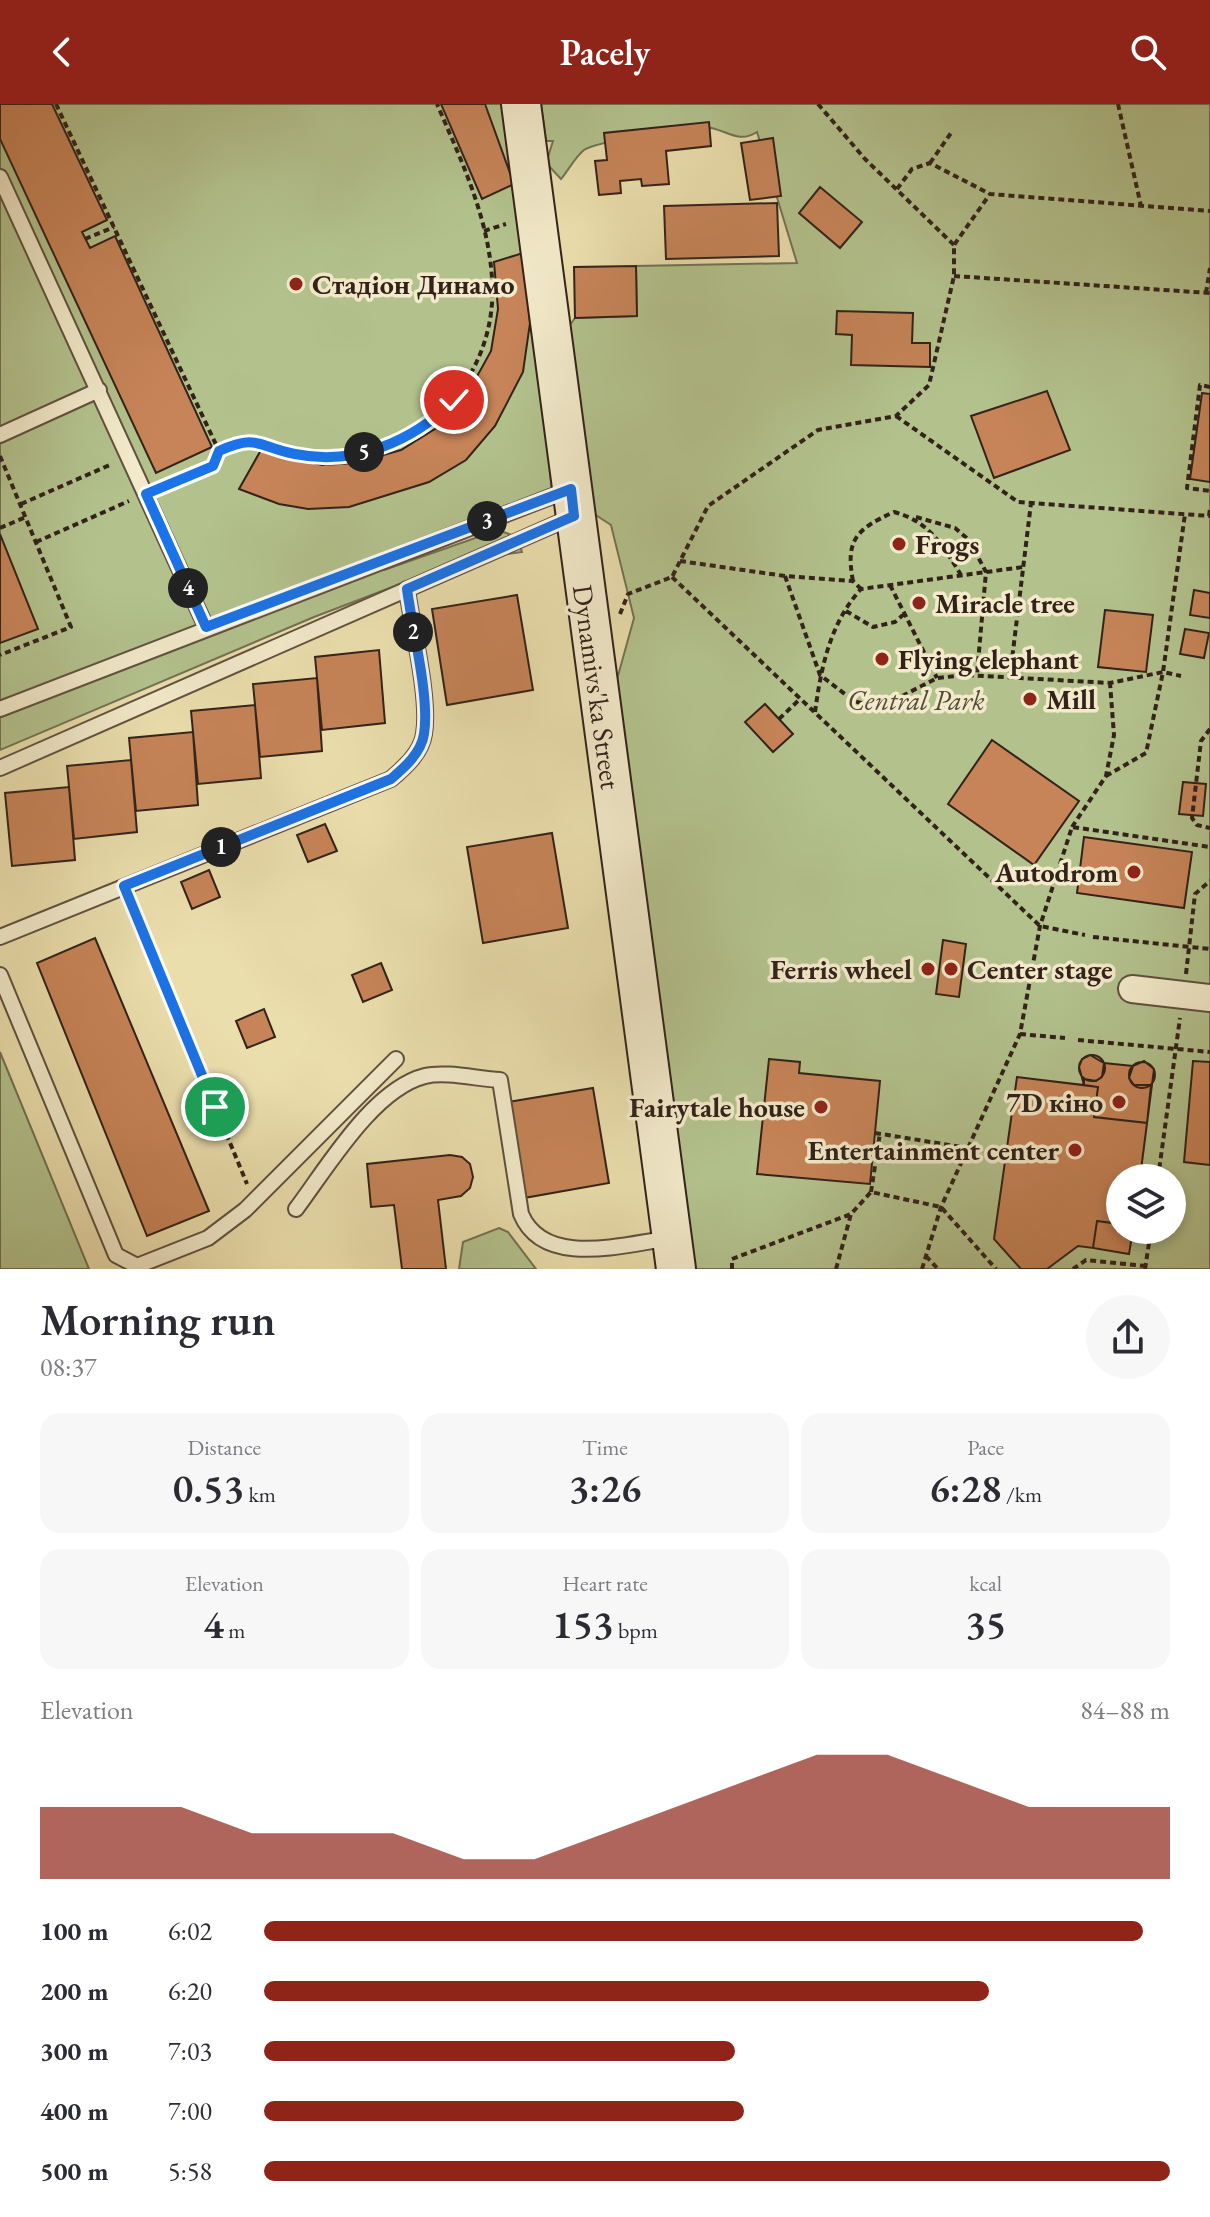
<!DOCTYPE html>
<html lang="en">
<head>
<meta charset="utf-8">
<style>
  :root { --surface:#fff; --page:#f7f7f7; --text:#2b2b33; --muted:#7c7c81; --accent:#8f2418 }
  body { margin:0; font-family:"EB Garamond",serif; background:var(--page); color:var(--text); height:100vh; display:flex; flex-direction:column; font-size:30px; white-space:nowrap }
  * { box-sizing:border-box; margin:0 }
  p { font-size:26px; color:var(--muted) }
  .icon { flex:none; width:44px; height:44px; fill:none; stroke:currentColor; stroke-width:2; stroke-linecap:round; stroke-linejoin:round }
  .map { position:relative; height:1165px; overflow:hidden }
  .details { display:flex; flex-direction:column; background:var(--surface); flex:1 }
  .details>* { flex:none }
  .buttons { position:absolute; left:1106px; top:1060px; display:grid; gap:16px }
  .buttons a { display:grid; place-items:center; width:80px; height:80px; border-radius:50%; background:var(--surface); box-shadow:0 4px 12px #0003; font-size:40px }
  .pin { position:absolute; display:grid; place-items:center; width:68px; height:68px; color:#fff; margin:-34px; border:4px solid #fff; border-radius:50%; box-shadow:0 2px 8px #0007 }
  .km { position:absolute; width:40px; height:40px; margin:-20px; border-radius:50%; background:#222; color:#fff; font-size:22px; line-height:40px; text-align:center }
  .round { display:grid; place-items:center; flex:none; width:84px; height:84px; border-radius:42px; background:var(--page) }
  .summary { display:flex; align-items:center; justify-content:space-between; height:136px; padding:0 40px }
  h1 { font-size:44px; font-weight:600; line-height:60px }
  .figures { display:grid; grid-template-columns:repeat(3,1fr); gap:12px; height:136px; padding:8px 40px }
  .figures div { display:grid; align-content:center; border-radius:20px; background:var(--page); text-align:center }
  .figures b { font-size:40px; font-weight:600 }
  .figures small { font-size:22px; font-weight:400 }
  .figures p { font-size:22px }
  .chart { height:224px; padding:16px 40px }
  .chart p { display:flex; justify-content:space-between }
  .chart svg { width:100%; height:144px; margin-top:8px; fill:var(--accent); opacity:.7 }
  ul { padding:0 40px; list-style:none; font-size:26px }
  li { display:grid; grid-template-columns:128px 96px 1fr; align-items:center; height:60px }
  li i { height:20px; border-radius:10px; background:var(--accent) }
  header { display:flex; justify-content:space-between; align-items:center; height:104px; padding:0 40px; background:var(--accent); color:#fff; font-size:36px; font-weight:600 }
  .map>svg:first-child { display:block }
  .green { fill:#b3c28d; stroke:#727254; stroke-width:2; fill-rule:evenodd }
  .building { fill:#c68458; stroke:#32221a; stroke-width:2 }
  .lines { fill:none; stroke-linecap:round; stroke-linejoin:round }
  .lane-casing { stroke:#60513f; stroke-width:18 }
  .street-casing { stroke:#60513f; stroke-width:30 }
  .secondary-casing { stroke:#32221a; stroke-width:42 }
  .path { stroke:#32221a; stroke-width:4; stroke-dasharray:6 4; stroke-linecap:butt }
  .lane { stroke:#f2eaca; stroke-width:14 }
  .street { stroke:#f2eaca; stroke-width:26 }
  .secondary { stroke:#f2eaca; stroke-width:38 }
  .route-casing { stroke:#fff; stroke-width:16 }
  .route { stroke:#1a73e8; stroke-width:10 }
  .poi-dot { fill:#8f2418; stroke:#f2eaca; stroke-width:3 }
  .labels { text-anchor:middle; dominant-baseline:central; stroke-width:7; stroke-linejoin:round; paint-order:stroke }
  .poi-label { font-size:28px; font-weight:bold; fill:#32221a; stroke:#f2eaca; text-anchor:start }
  .street-label { font-size:28px; fill:#32221a; stroke:#f2eaca }
  .park-label { font-size:28px; font-style:italic; fill:#524a37; stroke:#f2eaca }
</style>
</head>
<body>
<header><svg class="icon" aria-label="back" viewBox="0 0 24 24"><path d="M15 5l-7 7 7 7"/></svg>Pacely<svg class="icon" aria-label="search" viewBox="0 0 24 24"><circle cx="10" cy="10" r="6"/><path d="M15 15l6 6"/></svg></header>
<div class="map">
<svg width="1210" height="1165" viewBox="0 0 1210 1165">
  <rect width="100%" height="100%" fill="#ebdead"/>
  <filter id="stains"><feTurbulence type="fractalNoise" baseFrequency=".0025" numOctaves="4"/><feColorMatrix values="0 0 0 0 .2 0 0 0 0 .09 0 0 0 0 .02 0 0 0 .5 -.17"/></filter>
  <radialGradient id="worn" r=".72"><stop offset=".6" stop-color="#630" stop-opacity="0"/><stop offset="1" stop-color="#630" stop-opacity=".3"/></radialGradient>
  <!-- green -->
  <path class="green" d="M 0,0 L 509,0 L 528,144 L 553,399 L 384,466 L 498,426 L 517,433 L 522,448 L 463,456 L 314,513 L 0,646 Z
    M 541,0 L 1210,0 L 1210,1165 L 694,1165 L 616,579 L 634,514 L 611,421 L 588,406 L 564,229 L 575,214 L 637,212 L 636,162 L 797,159 L 757,28 C 737,41 725,24 705,23 C 689,23 594,38 584,46 C 575,53 568,67 561,75 L 546,59 L 553,37 L 546,37 ZM 1120,1074 L 1172,1074 L 1172,1126 L 1120,1126 Z
    M 0,948 L 89,1165 L 0,1165 Z
    M 499,1124 L 508,1128 L 536,1165 L 459,1165 L 463,1138 Z"/>
  <!-- building -->
  <path class="building" d="M 0,0 L 52,0 L 107,116 L 82,128 L 90,144 L 115,132 L 212,343 L 156,369 L 0,35 Z
    M 441,0 L 485,0 L 514,80 L 482,95 Z
    M 709,18 L 711,42 L 666,47 L 669,80 L 642,82 L 641,75 L 620,77 L 621,89 L 599,91 L 595,57 L 607,56 L 604,29 Z
    M 773,34 L 781,92 L 750,96 L 741,39 Z
    M 820,83 L 862,118 L 840,144 L 799,109 Z
    M 777,99 L 779,152 L 666,155 L 664,102 Z
    M 523,149 L 530,219 L 523,268 L 495,322 L 466,356 L 429,378 L 349,403 L 308,405 L 279,400 L 239,385 L 261,346 L 322,361 L 355,359 L 401,346 L 438,323 L 464,296 L 491,247 L 498,205 L 494,158 Z
    M 636,162 L 637,212 L 575,214 L 574,163 Z
    M 837,207 L 913,209 L 912,239 L 930,239 L 930,263 L 851,261 L 852,231 L 836,230 Z
    M 1047,287 L 1070,346 L 994,374 L 971,312 Z
    M 1202,289 L 1210,290 L 1210,378 L 1190,375 Z
    M 0,430 L 38,525 L 0,539 Z
    M 1194,486 L 1210,489 L 1210,514 L 1190,511 Z
    M 517,491 L 533,586 L 447,601 L 432,505 Z
    M 1105,506 L 1153,511 L 1146,568 L 1098,563 Z
    M 1185,525 L 1209,529 L 1204,554 L 1180,550 Z
    M 379,546 L 385,619 L 322,626 L 315,553 Z
    M 317,574 L 322,647 L 260,653 L 253,580 Z
    M 765,600 L 793,630 L 773,648 L 745,618 Z
    M 255,601 L 261,674 L 198,680 L 191,607 Z
    M 193,628 L 198,701 L 136,707 L 129,634 Z
    M 992,636 L 1079,697 L 1034,761 L 948,700 Z
    M 131,656 L 137,728 L 74,735 L 67,662 Z
    M 1183,678 L 1206,680 L 1203,712 L 1179,710 Z
    M 69,683 L 75,756 L 12,762 L 5,689 Z
    M 325,720 L 337,747 L 308,758 L 297,731 Z
    M 552,729 L 568,824 L 483,839 L 467,743 Z
    M 1084,733 L 1192,748 L 1184,804 L 1077,789 Z
    M 209,766 L 220,793 L 192,805 L 181,778 Z
    M 95,834 L 209,1107 L 147,1132 L 37,859 Z
    M 943,836 L 966,840 L 959,893 L 936,890 Z
    M 381,859 L 392,886 L 363,898 L 352,871 Z
    M 264,905 L 275,933 L 247,944 L 236,917 Z
    M1079 964a13 13 0 1 1 26 0a13 13 0 1 1-26 0Z
    M 1090,951 L 1104,959 L 1133,962 L 1144,957 L 1154,965 L 1140,1074 L 1120,1074 L 1120,1120 L 1097,1117 L 1093,1144 L 1078,1142 L 1047,1165 L 1021,1165 L 994,1135 L 1017,973 L 1084,981 L 1079,963 L 1082,955 Z
    M 769,955 L 800,958 L 799,969 L 880,977 L 870,1080 L 757,1070 Z
    M 1193,957 L 1210,958 L 1210,1061 L 1184,1058 Z
    M1129 971a13 13 0 1 1 26 0a13 13 0 1 1-26 0Z
    M 1104,959 L 1133,962 L 1129,974 L 1134,981 L 1151,981 L 1147,1019 L 1094,1013 L 1098,983 L 1084,981 L 1084,975 L 1096,977 L 1102,973 Z
    M 1017,973 L 1098,983 L 1094,1013 L 1147,1019 L 1140,1074 L 1120,1074 L 1120,1120 L 1097,1117 L 1093,1144 L 1078,1142 L 1047,1165 L 1021,1165 L 994,1135 Z
    M 593,984 L 609,1079 L 524,1094 L 508,998 Z
    M 450,1051 L 462,1053 L 470,1060 L 473,1073 L 470,1084 L 461,1092 L 438,1096 L 446,1165 L 402,1165 L 394,1101 L 371,1103 L 367,1060 Z
    M 1097,1117 L 1120,1120 L 1120,1126 L 1133,1126 L 1129,1150 L 1093,1144 Z"/>
  <g class="lines">
    <defs>
      <path id="lane" d="M 0,73 L 206,523
        M 0,331 L 99,286
        M 0,605 L 571,385
        M 0,664 L 574,412
        M 0,833 L 391,675 C 405,663 421,649 424,630 C 430,594 412,524 407,485
        M 0,871 L 116,1151 L 137,1162 L 208,1134 L 245,1106 L 396,955
        M 296,1105 C 327,1064 373,985 425,972 C 446,967 478,975 500,976 L 521,1110 C 544,1165 624,1140 672,1134"/>
      <path id="street" d="M 1132,885 L 1210,894"/>
      <path id="secondary" d="M 521,0 L 676,1165"/>
    </defs>
    <!-- lane casing -->
    <use href="#lane" class="lane-casing"/>
    <!-- street casing -->
    <use href="#street" class="street-casing"/>
    <!-- secondary casing -->
    <use href="#secondary" class="secondary-casing"/>
    <!-- path -->
    <path class="path" d="M 56,0 L 219,347 L 244,335 C 274,342 301,355 333,353 C 428,349 499,268 492,174 C 488,112 461,56 437,0
      M 818,0 L 865,55 L 954,141
      M 1118,0 L 1141,102
      M 930,59 L 951,29
      M 897,85 L 912,65 L 930,59 L 990,90 L 1210,107
      M 484,127 L 506,120
      M 85,135 L 114,123
      M 954,172 L 1210,189
      M 1206,189 L 1210,164
      M 1210,283 L 1200,281 L 1187,384 L 1210,387
      M 896,312 L 1018,398 L 1210,412
      M 0,352 L 71,523 L 0,551
      M 160,384 L 213,362 L 219,347
      M 21,400 L 112,360
      M 1209,412 L 1210,404
      M 916,413 L 955,424 L 969,436 L 986,468 L 977,570
      M 0,424 L 26,413
      M 36,438 L 129,397
      M 680,457 L 785,472 L 853,477 L 861,485
      M 785,472 L 820,571 L 854,597 L 879,604 L 937,574 L 966,571 L 1110,579 L 1163,568 L 1181,572
      M 672,473 L 1040,822 L 1085,831
      M 853,477 C 845,435 857,425 894,408 C 929,417 943,442 961,471
      M 890,481 L 937,574
      M 846,507 L 873,523 L 895,518 L 904,510
      M 620,510 L 628,490 L 672,473 L 708,402 L 818,326 L 896,312 L 929,281 L 954,172 L 954,141 L 990,90
      M 1010,572 L 1031,399
      M 815,608 C 821,564 830,519 861,485 L 1023,463
      M 779,615 L 800,595
      M 1210,625 L 1201,637 L 1192,714 L 1197,721 L 1210,724
      M 1106,672 L 1146,649 L 1163,568 L 1185,410
      M 1072,723 L 1106,672 L 1114,631 L 1110,579
      M 131,799 L 247,1080
      M 1093,833 L 1210,845
      M 1186,870 L 1195,790 L 1210,777
      M 1020,930 L 1065,934
      M 1078,936 L 1210,948
      M 875,1029 L 968,1044
      M 1158,1074 L 1180,914
      M 871,1088 L 880,1029
      M 926,1152 L 938,1165
      M 732,1165 L 732,1155 L 851,1110 L 871,1088 L 941,1103 L 996,1165
      M 836,1165 L 851,1110
      M 922,1165 L 941,1103 L 1020,930 L 1040,822 L 1072,723 L 1210,743
      M 1073,1165 L 1086,1156 L 1146,1162
      M 1145,1165 L 1151,1126"/>
    <!-- lane -->
    <use href="#lane" class="lane"/>
    <!-- street -->
    <use href="#street" class="street"/>
    <!-- secondary -->
    <use href="#secondary" class="secondary"/>
  </g>
  <g class="lines">
    <defs>
      <path id="route" d="M 215,1003 L 124,782 L 391,675 C 405,663 421,649 424,630 C 430,594 412,524 407,485 L 574,412 L 571,385 L 206,523 L 146,390 L 213,362 L 219,347 C 258,329 258,343 295,350 C 354,362 413,338 454,296"/>
    </defs>
    <!-- route casing -->
    <use href="#route" class="route-casing"/>
    <!-- route -->
    <use href="#route" class="route"/>
  </g>
  <!-- markers -->
  <g class="poi-dot">
    <circle cx="296" cy="180" r="8"/>
    <circle cx="899" cy="440" r="8"/>
    <circle cx="919" cy="499" r="8"/>
    <circle cx="882" cy="555" r="8"/>
    <circle cx="1030" cy="595" r="8"/>
    <circle cx="1134" cy="768" r="8"/>
    <circle cx="928" cy="865" r="8"/>
    <circle cx="951" cy="865" r="8"/>
    <circle cx="1119" cy="998" r="8"/>
    <circle cx="821" cy="1003" r="8"/>
    <circle cx="1075" cy="1046" r="8"/>
  </g>
  <g class="labels">
    <!-- poi labels -->
    <g class="poi-label">
      <text x="312" y="180">Стадіон Динамо</text>
      <text x="915" y="440">Frogs</text>
      <text x="935" y="499">Miracle tree</text>
      <text x="898" y="555">Flying elephant</text>
      <text x="1046" y="595">Mill</text>
      <text x="1118" y="768" text-anchor="end">Autodrom</text>
      <text x="912" y="865" text-anchor="end">Ferris wheel</text>
      <text x="967" y="865">Center stage</text>
      <text x="1103" y="998" text-anchor="end">7D кіно</text>
      <text x="805" y="1003" text-anchor="end">Fairytale house</text>
      <text x="1059" y="1046" text-anchor="end">Entertainment center</text>
    </g>
    <!-- street labels -->
    <g class="street-label">
      <text transform="translate(597 583) rotate(82)">Dynamivs'ka Street</text>
    </g>
    <!-- park labels -->
    <g class="park-label">
      <text x="916" y="596">Central Park</text>
    </g>
  </g>
  <rect width="100%" height="100%" filter="url(#stains)"/>
  <rect width="100%" height="100%" fill="url(#worn)"/>
</svg>
<div class="buttons">
<a><svg class="icon" aria-label="layers" viewBox="0 0 24 24"><path d="M12 4l9 5-9 5-9-5zM3 14l9 5 9-5"/></svg></a>
</div>
<div class="pin" style="left:215px;top:1003px;background:#1e9e55"><svg class="icon" aria-label="arrive" viewBox="0 0 24 24"><path d="M6 21V4h12l-3 4 3 4H6"/></svg></div>
<div class="pin" style="left:454px;top:296px;background:#d93025"><svg class="icon" aria-label="check" viewBox="0 0 24 24"><path d="M5 12l5 5 9-10"/></svg></div>
<b class="km" style="left:221px;top:743px">1</b>
<b class="km" style="left:413px;top:528px">2</b>
<b class="km" style="left:487px;top:417px">3</b>
<b class="km" style="left:188px;top:484px">4</b>
<b class="km" style="left:364px;top:348px">5</b>
</div>
<section class="details">
<div class="summary"><div><h1>Morning run</h1><p>08:37</p></div><a class="round"><svg class="icon" aria-label="share" viewBox="0 0 24 24"><path d="M12 15V3M7 8l5-5 5 5M5 13v7h14v-7"/></svg></a></div>
<div class="figures">
<div><p>Distance</p><b>0.53<small> km</small></b></div>
<div><p>Time</p><b>3:26</b></div>
<div><p>Pace</p><b>6:28<small> /km</small></b></div>
</div>
<div class="figures">
<div><p>Elevation</p><b>4<small> m</small></b></div>
<div><p>Heart rate</p><b>153<small> bpm</small></b></div>
<div><p>kcal</p><b>35</b></div>
</div>
<div class="chart"><p><span>Elevation</span>84–88 m</p>
<svg viewBox="0 0 160 44" preserveAspectRatio="none"><path d="M0 44V22L10 22L20 22L30 30L40 30L50 30L60 38L70 38L80 30L90 22L100 14L110 6L120 6L130 14L140 22L150 22L160 22V44z"/></svg>
</div>
<ul>
<li><b>100 m</b>6:02<i style="width:97%"></i></li>
<li><b>200 m</b>6:20<i style="width:80%"></i></li>
<li><b>300 m</b>7:03<i style="width:52%"></i></li>
<li><b>400 m</b>7:00<i style="width:53%"></i></li>
<li><b>500 m</b>5:58<i style="width:100%"></i></li>
</ul>
</section>
</body>
</html>
